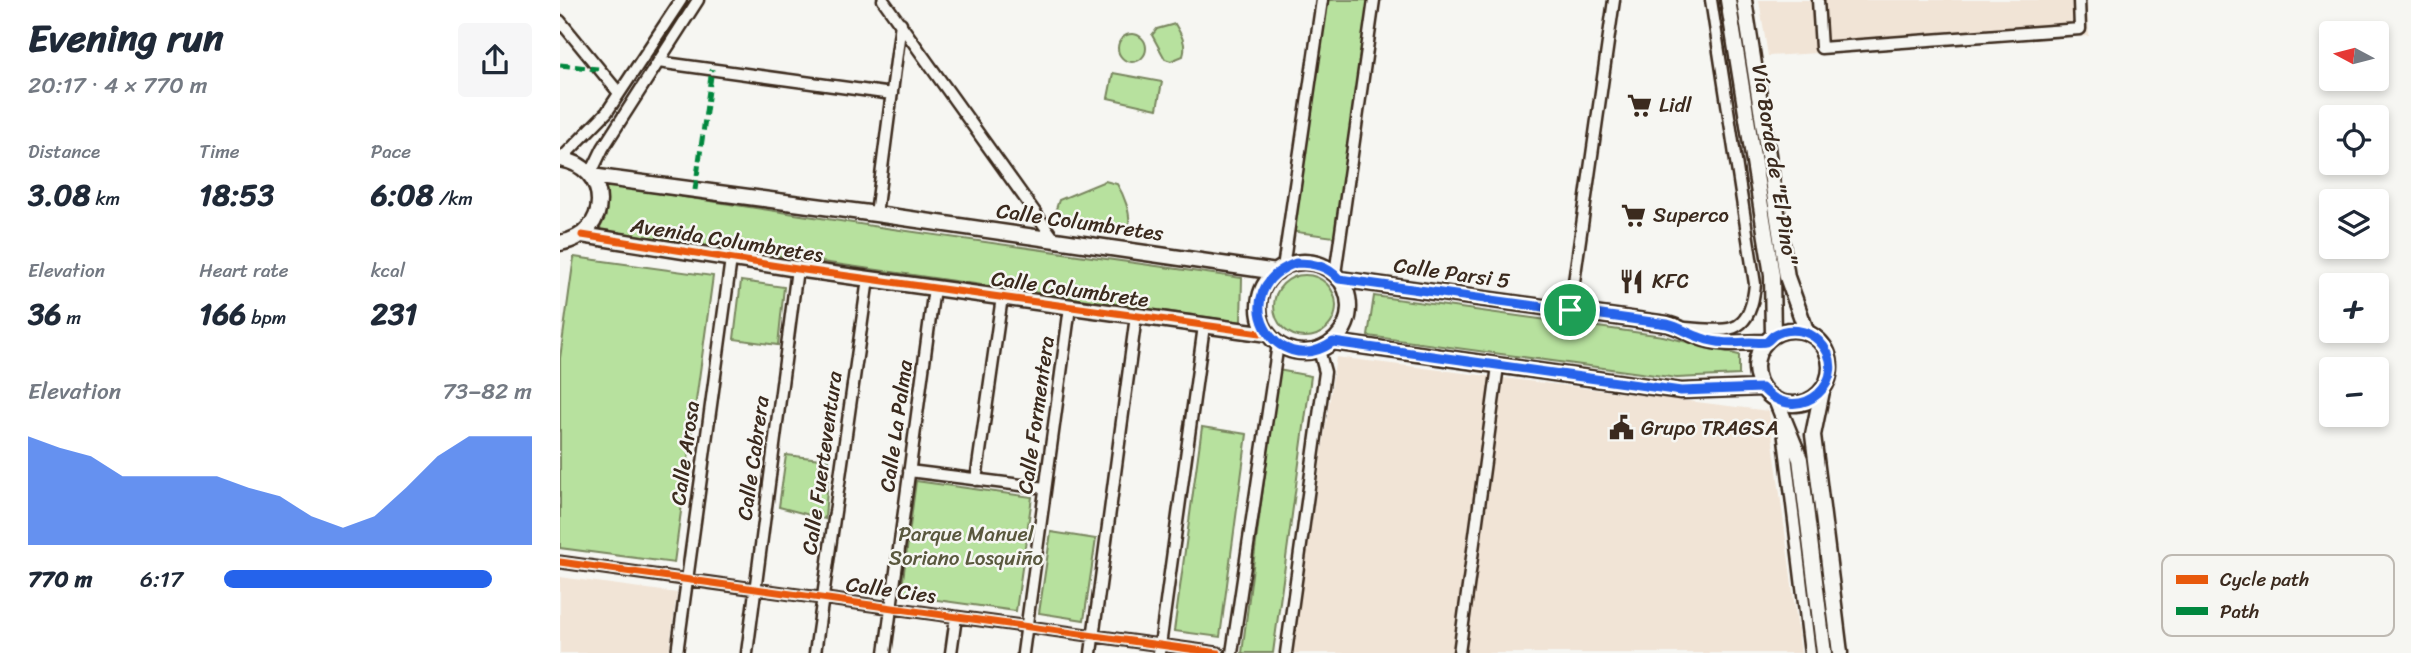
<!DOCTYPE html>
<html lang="en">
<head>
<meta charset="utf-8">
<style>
  :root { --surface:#fff; --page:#f6f6f7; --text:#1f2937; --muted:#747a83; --accent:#2563eb }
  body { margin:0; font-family:Sriracha,sans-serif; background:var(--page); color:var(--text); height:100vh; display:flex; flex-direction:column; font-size:26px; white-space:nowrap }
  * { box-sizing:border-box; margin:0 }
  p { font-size:23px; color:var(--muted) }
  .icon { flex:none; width:38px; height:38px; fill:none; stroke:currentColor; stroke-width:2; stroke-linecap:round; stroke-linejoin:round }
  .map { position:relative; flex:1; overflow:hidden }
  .drawer { display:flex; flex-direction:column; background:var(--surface); width:560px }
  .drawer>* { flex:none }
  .needle { width:46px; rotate:277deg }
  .fabs { position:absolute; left:1759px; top:21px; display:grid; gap:14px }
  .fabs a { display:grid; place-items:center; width:70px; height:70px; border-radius:7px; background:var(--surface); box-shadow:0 4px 10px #0003; font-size:35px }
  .pin { position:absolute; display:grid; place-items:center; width:60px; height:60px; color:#fff; margin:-30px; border:4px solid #fff; border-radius:50%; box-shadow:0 2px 7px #0007 }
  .round { display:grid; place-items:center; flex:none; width:74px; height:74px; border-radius:7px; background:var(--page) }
  .head { display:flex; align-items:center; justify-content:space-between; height:119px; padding:0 28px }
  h1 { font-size:38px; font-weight:700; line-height:52px }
  .stats { display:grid; grid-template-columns:repeat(3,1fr); gap:10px; height:119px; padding:7px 28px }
  .stats div { display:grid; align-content:center }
  .stats b { font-size:30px; font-weight:700 }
  .stats small { font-size:19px; font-weight:400 }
  .stats p { font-size:19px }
  .chart { height:196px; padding:14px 28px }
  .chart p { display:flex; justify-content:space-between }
  .chart svg { width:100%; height:126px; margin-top:7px; fill:var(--accent); opacity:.7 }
  ul { padding:0 28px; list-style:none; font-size:23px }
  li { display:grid; grid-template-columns:112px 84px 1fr; align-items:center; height:52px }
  li i { height:18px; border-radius:9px; background:var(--accent) }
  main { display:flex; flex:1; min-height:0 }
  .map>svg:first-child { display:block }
  .built { fill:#f1e4d6 }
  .green { fill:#b7e19e; stroke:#79865e; stroke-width:2 }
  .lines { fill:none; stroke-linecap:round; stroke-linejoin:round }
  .street-casing { stroke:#3b2a1e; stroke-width:15 }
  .secondary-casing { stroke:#3b2a1e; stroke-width:19 }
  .street { stroke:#f6f6f2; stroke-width:10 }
  .secondary { stroke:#f6f6f2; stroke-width:14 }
  .quiet { stroke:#00873e; stroke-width:5; stroke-dasharray:10 5; stroke-linecap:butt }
  .cycleway-casing { stroke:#f6f6f2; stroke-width:11 }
  .cycleway { stroke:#e8590c; stroke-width:7 }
  .route-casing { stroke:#fff; stroke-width:14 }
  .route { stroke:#2563eb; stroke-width:9 }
  .labels { text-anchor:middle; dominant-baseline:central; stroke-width:5; stroke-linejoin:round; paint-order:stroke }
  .poi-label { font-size:21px; fill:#3b2a1e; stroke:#f6f6f2; text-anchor:start }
  .street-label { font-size:21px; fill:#3b2a1e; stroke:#f6f6f2 }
  .park-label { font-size:21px; fill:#5a583e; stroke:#f6f6f2 }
  .key { fill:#f6f6f2; stroke:#beb9b2; stroke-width:2 }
  .key-label { font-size:19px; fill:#3b2a1e }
</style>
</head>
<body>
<main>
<section class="drawer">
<div class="head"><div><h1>Evening run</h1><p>20:17 · 4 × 770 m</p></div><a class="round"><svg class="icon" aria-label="share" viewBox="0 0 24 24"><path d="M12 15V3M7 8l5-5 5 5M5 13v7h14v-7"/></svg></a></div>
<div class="stats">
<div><p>Distance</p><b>3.08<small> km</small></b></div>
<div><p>Time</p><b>18:53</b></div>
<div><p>Pace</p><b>6:08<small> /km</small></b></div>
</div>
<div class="stats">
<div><p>Elevation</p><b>36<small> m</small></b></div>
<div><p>Heart rate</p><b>166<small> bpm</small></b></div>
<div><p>kcal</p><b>231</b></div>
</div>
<div class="chart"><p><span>Elevation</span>73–82 m</p>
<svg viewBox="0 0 160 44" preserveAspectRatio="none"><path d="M0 44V6L10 10L20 13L30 20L40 20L50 20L60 20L70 24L80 27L90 34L100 38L110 34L120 24L130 13L140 6L150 6L160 6V44z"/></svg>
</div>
<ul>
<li><b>770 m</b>6:17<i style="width:87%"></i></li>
</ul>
</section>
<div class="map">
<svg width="1851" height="653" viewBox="0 0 1851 653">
  <rect width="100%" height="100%" fill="#f6f6f2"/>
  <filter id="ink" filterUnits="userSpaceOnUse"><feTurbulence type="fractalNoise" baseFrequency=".0143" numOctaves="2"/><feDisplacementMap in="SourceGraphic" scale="14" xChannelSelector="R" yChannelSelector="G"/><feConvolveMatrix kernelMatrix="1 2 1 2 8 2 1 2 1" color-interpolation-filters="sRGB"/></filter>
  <g filter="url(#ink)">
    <!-- built -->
    <path class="built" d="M 1199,0 L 1527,0 L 1529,36 L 1208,56 Z
      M 776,357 L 1209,411 L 1241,653 L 732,653 Z
      M 0,577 L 117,593 L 109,653 L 0,653 Z"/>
    <!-- green -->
    <path class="green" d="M 761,0 L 814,0 L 781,238 L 729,231 Z
      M 615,24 C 621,34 627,44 623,56 L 611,61 L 605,59 L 592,35 L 597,29 Z
      M558 48a14 14 0 1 1 28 0a14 14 0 1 1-28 0Z
      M 553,73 L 602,82 L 597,109 L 548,98 Z
      M 545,181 L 557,184 C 564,195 571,213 569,227 L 502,219 L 496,209 L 499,200 Z
      M 45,185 L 319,227 L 682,278 L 681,322 L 39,230 L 46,216 Z
      M 14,257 L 153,276 L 114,563 L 0,548 L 0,358 Z
      M714 306a31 31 0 1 1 62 0a31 31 0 1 1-62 0Z
      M 181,281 L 224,287 L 218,345 L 174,339 Z
      M 814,296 L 1103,336 L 1179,355 L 1179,375 L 1117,378 L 808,336 Z
      M 718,370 L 751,376 L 713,653 L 682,653 Z
      M 642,427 L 687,434 L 660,637 L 614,631 Z
      M 226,455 L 269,460 L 265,519 L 219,507 Z
      M 356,481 L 472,497 L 456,611 L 341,595 Z
      M 491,532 L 536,539 L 524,620 L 479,613 Z"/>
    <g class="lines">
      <defs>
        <path id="street" d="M 323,0 L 494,239
          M 1258,0 L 1261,48 L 1520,29 L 1519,0
          M 0,21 L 59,93
          M 98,62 L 332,94
          M 1,159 L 47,112 L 121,0
          M 30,175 L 43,148 L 138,0
          M 316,214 L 341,23
          M 723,268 L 762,0
          M 775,274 L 814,0
          M 1010,310 L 1054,0
          M 1125,328 C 1169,331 1190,337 1195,284 L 1151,0
          M 1222,422 L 1250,653
          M 349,471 L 485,488
          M 416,480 L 442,297
          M 0,562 L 658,653
          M 117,653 L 171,259
          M 187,653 L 237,269
          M 255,653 L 308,279
          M 325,653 L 374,288
          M 391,653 L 396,617
          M 463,653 L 510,307
          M 531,653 L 576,316
          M 599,653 L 644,326
          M 672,653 L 718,344
          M 726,653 L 765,372 L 759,350
          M 899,653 L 938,366"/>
        <path id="secondary" d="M 1168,0 L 1212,275 L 1213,336
          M 1184,0 L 1227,277 L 1247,333
          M 0,159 C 52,167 52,234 0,243
          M 31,176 L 316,214 L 717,272
          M 22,235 L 237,269 L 708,334
          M699 307a45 45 0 1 1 90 0a45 45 0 1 1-90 0Z
          M 779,279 L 1107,324 C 1120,327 1131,335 1144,339 C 1164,345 1185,342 1206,342
          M1196 367a37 37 0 1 1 74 0a37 37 0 1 1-74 0Z
          M 773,342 L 1121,391 L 1202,388
          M 1262,391 L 1253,435 L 1280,653
          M 1216,400 L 1240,459 L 1264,653"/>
      </defs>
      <!-- street casing -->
      <use href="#street" class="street-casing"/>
      <!-- secondary casing -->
      <use href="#secondary" class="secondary-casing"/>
      <!-- street -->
      <use href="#street" class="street"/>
      <!-- secondary -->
      <use href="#secondary" class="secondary"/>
      <!-- quiet -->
      <path class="quiet" d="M 0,65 L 38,69
        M 135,190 L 152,69"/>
      <defs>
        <path id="cycleway" d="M 22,235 L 237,269 L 708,334
          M 779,279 L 1107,324 C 1120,327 1131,335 1144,339 C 1164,345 1185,342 1206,342
          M 0,562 L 658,653"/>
      </defs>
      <!-- cycleway casing -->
      <use href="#cycleway" class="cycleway-casing"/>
      <!-- cycleway -->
      <use href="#cycleway" class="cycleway"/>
    </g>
  </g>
  <g class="lines" filter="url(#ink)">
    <defs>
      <path id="route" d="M 736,263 C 753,263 768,266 779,279 L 1107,324 C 1120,327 1129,334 1142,338 C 1157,344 1174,343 1190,342 C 1194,342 1202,343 1206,342 C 1209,341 1211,337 1214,335 C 1228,327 1247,329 1259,341 C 1295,377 1240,430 1202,388 L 1121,391 L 773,342 C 714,383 663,289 736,263 Z"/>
    </defs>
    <!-- route casing -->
    <use href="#route" class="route-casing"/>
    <!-- route -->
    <use href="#route" class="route"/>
  </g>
  <!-- icons -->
  <defs>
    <symbol id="supermarket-bare" viewBox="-9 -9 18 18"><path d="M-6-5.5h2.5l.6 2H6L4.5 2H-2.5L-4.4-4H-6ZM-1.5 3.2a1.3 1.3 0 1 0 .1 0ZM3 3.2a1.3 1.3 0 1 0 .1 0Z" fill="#3b2a1e" stroke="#f6f6f2" stroke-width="2.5" paint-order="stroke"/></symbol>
    <symbol id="restaurant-bare" viewBox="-9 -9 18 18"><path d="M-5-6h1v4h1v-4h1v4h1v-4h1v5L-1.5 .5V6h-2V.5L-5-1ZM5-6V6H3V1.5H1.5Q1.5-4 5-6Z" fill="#3b2a1e" stroke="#f6f6f2" stroke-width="2.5" paint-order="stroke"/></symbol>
    <symbol id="civic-bare" viewBox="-9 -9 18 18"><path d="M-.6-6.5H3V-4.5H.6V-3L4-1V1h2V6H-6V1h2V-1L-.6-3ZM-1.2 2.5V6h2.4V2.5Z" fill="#3b2a1e" stroke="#f6f6f2" stroke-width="2.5" paint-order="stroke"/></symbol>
  </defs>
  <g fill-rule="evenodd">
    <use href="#supermarket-bare" x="1062" y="88" width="35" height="35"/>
    <use href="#supermarket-bare" x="1056" y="198" width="35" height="35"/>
    <use href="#restaurant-bare" x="1054" y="264" width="35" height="35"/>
    <use href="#civic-bare" x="1044" y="410" width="35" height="35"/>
  </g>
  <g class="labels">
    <!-- poi labels -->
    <g class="poi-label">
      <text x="1099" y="105">Lidl</text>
      <text x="1093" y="215">Superco</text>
      <text x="1092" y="281">KFC</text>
      <text x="1081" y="428">Grupo TRAGSA</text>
    </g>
    <!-- street labels -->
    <g class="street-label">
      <text transform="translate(1215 164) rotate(81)">Vía Borde de "El Pino"</text>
      <text transform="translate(520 222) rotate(8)">Calle Columbretes</text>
      <text transform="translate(167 240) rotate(9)">Avenida Columbretes</text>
      <text transform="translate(892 273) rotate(8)">Calle Parsi 5</text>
      <text transform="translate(510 289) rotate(8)">Calle Columbrete</text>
      <text transform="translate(476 415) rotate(-82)">Calle Formentera</text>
      <text transform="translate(336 426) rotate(-82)">Calle La Palma</text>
      <text transform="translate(125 453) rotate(-82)">Calle Arosa</text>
      <text transform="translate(193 458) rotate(-82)">Calle Cabrera</text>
      <text transform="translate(262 463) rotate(-82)">Calle Fuerteventura</text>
      <text transform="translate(331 590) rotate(8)">Calle Cies</text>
    </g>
    <!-- park labels -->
    <g class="park-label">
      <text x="406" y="534">Parque Manuel<tspan x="406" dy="24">Soriano Losquiño</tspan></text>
    </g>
  </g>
  <!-- legend -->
  <rect x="1602" y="555" width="232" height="81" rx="10" class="key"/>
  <rect x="1616" y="575" width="32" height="9" fill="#e8590c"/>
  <rect x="1616" y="607" width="32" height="8" fill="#00873e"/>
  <g class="key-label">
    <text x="1660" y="586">Cycle path</text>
    <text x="1660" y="618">Path</text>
  </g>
</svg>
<div class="fabs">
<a><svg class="needle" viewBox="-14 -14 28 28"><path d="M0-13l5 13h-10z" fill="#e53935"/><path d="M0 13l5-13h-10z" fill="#747a83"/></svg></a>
<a><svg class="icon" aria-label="locate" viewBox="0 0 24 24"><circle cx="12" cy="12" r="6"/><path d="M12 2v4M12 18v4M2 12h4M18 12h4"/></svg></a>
<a><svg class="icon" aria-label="layers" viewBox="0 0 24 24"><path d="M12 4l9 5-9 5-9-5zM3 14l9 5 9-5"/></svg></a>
<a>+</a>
<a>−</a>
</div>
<div class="pin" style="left:1010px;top:310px;background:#1e9e55"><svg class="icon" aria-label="arrive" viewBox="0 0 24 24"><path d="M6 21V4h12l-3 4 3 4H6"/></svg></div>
</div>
</main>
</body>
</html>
